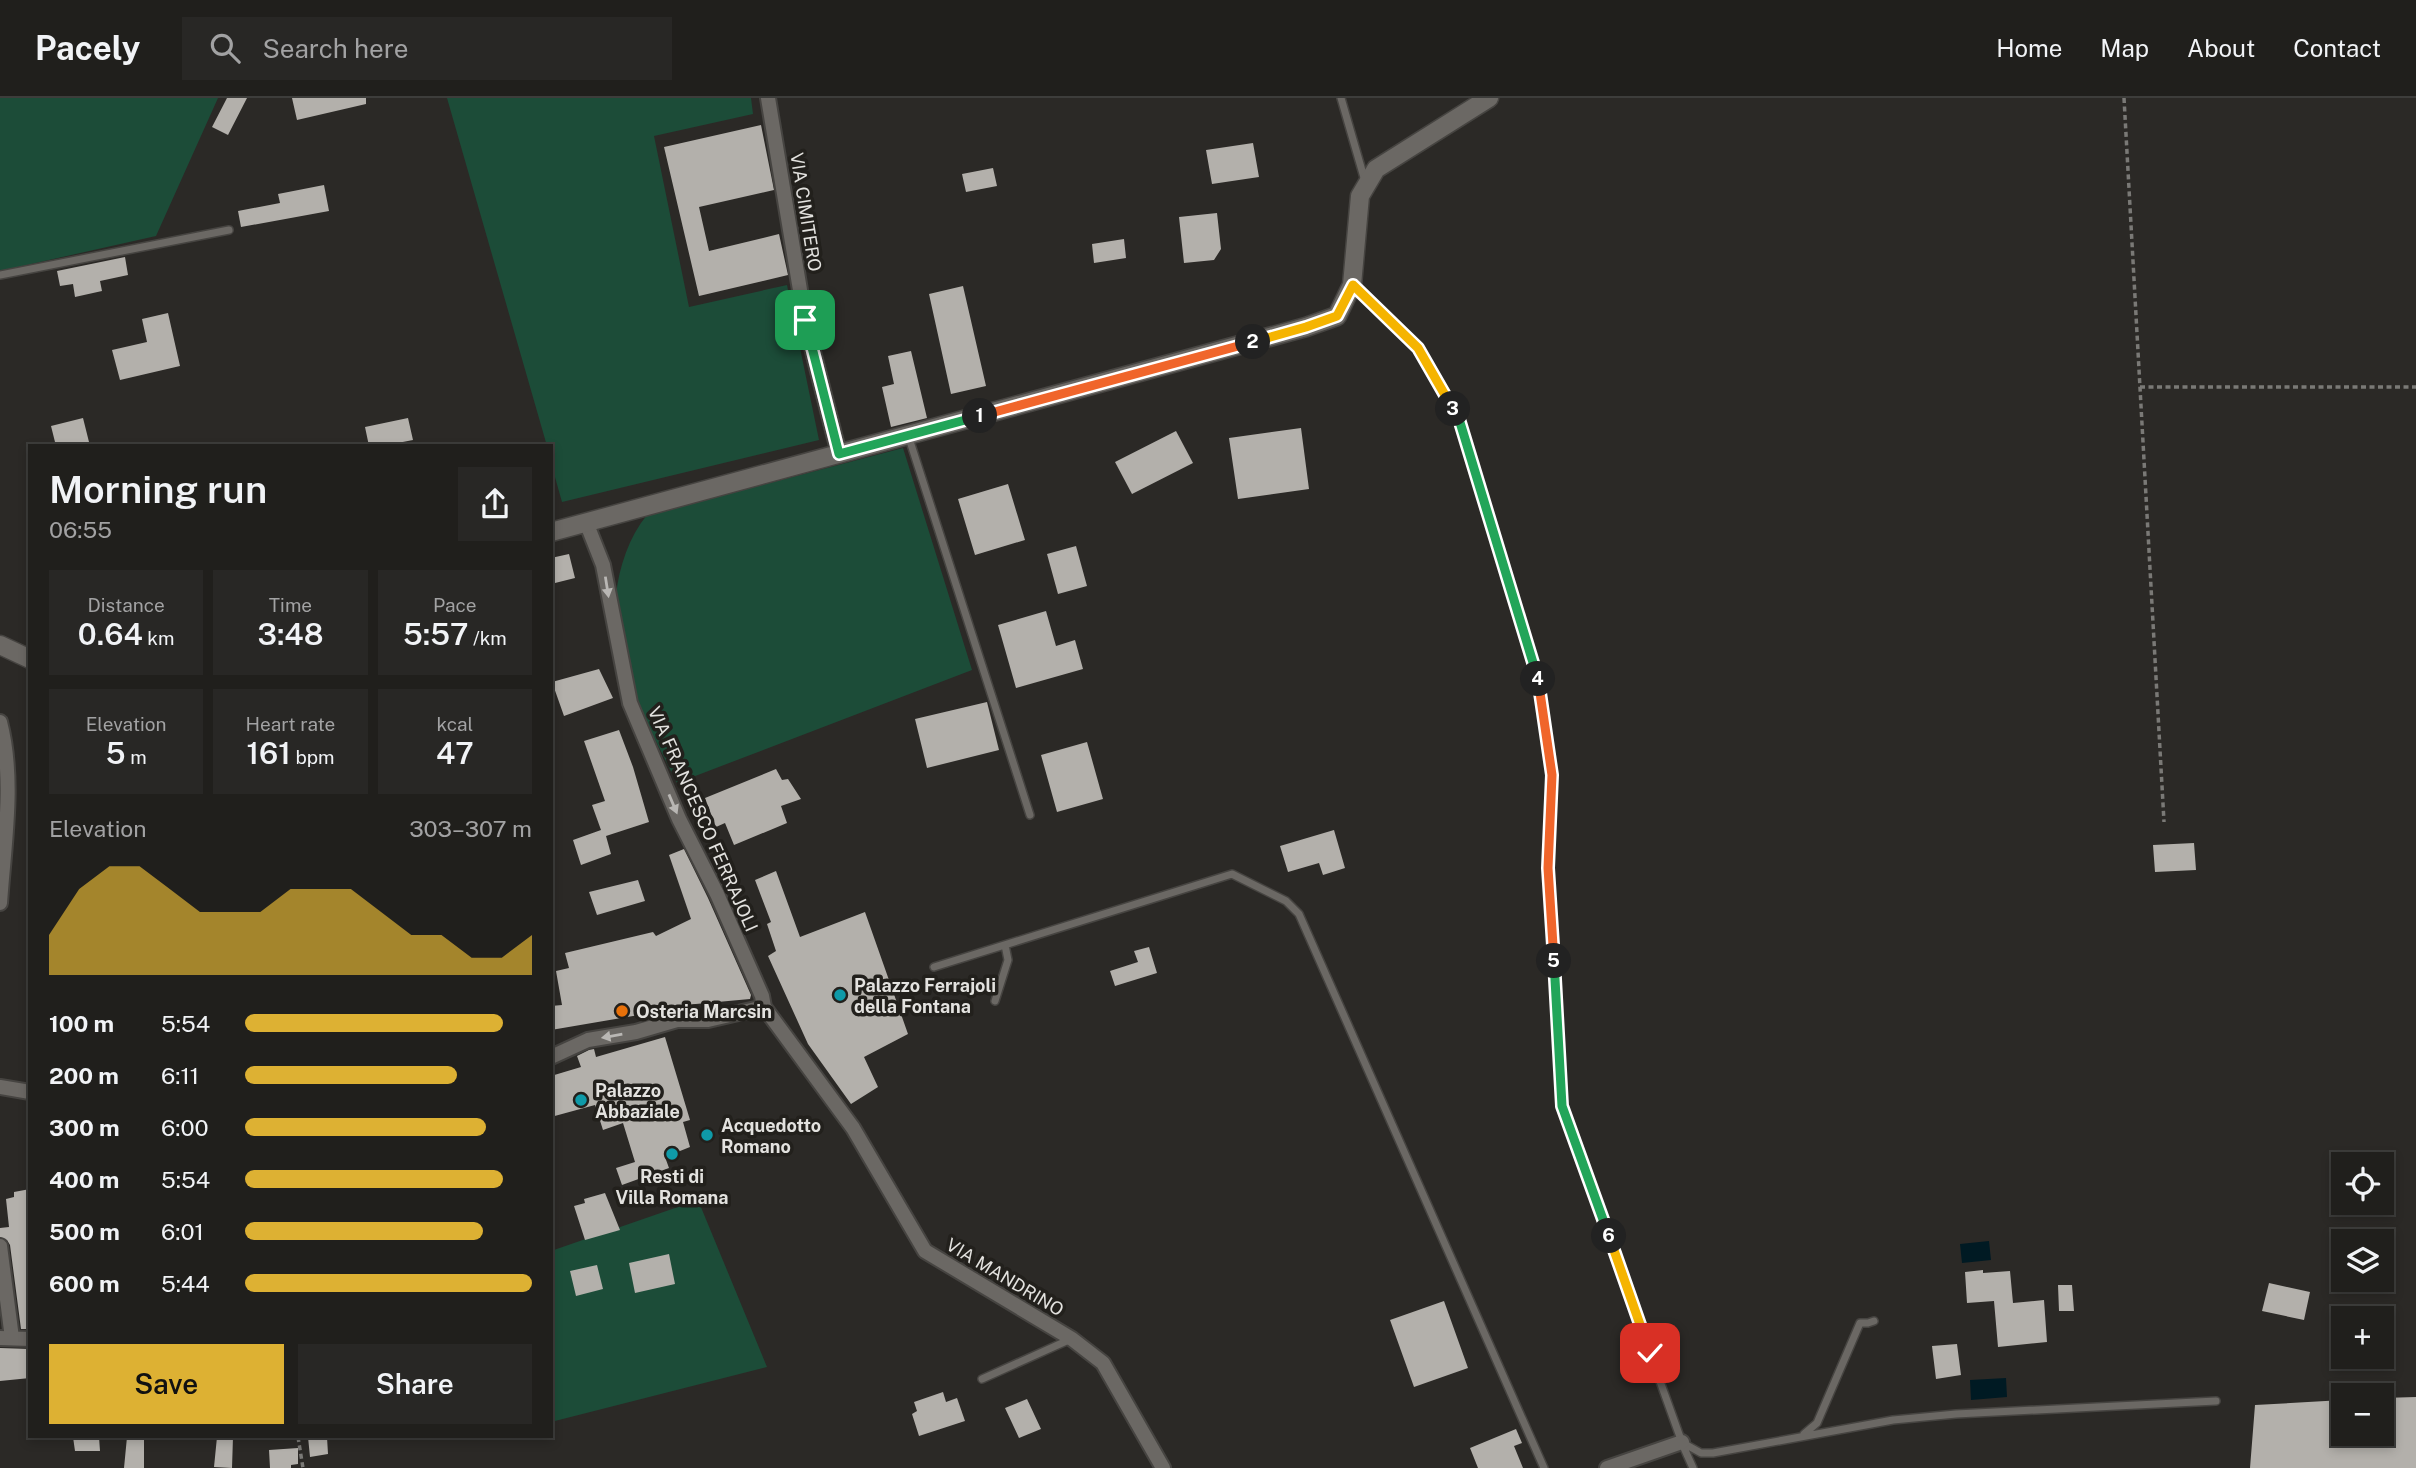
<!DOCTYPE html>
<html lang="en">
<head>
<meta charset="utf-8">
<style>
  :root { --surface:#201f1c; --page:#282725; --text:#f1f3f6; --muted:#a2a2a3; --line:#3d3d3b; --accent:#ddb133 }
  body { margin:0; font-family:"Public Sans",sans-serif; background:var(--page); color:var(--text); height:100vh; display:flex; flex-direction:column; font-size:26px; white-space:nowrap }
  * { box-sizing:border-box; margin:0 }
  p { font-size:23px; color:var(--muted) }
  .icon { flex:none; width:38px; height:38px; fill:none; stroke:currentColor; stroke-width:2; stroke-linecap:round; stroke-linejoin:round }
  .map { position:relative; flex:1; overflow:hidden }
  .details { position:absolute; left:28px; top:346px; width:525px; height:994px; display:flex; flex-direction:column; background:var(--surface); border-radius:0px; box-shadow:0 4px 10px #0003,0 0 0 2px var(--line) }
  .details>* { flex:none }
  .tools { position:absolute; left:2331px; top:1054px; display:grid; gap:14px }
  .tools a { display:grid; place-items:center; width:63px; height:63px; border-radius:0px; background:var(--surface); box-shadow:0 4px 10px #0003,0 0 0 2px var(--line); font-size:35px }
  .pin { position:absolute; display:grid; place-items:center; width:60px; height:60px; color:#fff; margin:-30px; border-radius:14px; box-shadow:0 4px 10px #0006 }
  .km { position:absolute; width:35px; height:35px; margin:-18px; border-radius:50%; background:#222; color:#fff; font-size:19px; line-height:35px; text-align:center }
  .round { display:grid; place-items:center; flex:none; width:74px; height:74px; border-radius:0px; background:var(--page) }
  .overview { display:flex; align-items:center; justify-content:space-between; height:119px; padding:0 21px }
  h1 { font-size:38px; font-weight:600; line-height:52px }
  .figures { display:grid; grid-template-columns:repeat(3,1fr); gap:10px; height:119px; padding:7px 21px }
  .figures div { display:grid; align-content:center; border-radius:0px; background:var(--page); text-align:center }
  .figures b { font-size:30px; font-weight:600 }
  .figures small { font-size:19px; font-weight:400 }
  .figures p { font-size:19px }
  .chart { height:196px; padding:14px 21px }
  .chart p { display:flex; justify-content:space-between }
  .chart svg { width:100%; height:126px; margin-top:7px; fill:var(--accent); opacity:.7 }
  .button { display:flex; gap:14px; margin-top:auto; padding:14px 21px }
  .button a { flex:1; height:80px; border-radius:0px; background:var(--accent); color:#111; font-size:28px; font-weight:600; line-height:80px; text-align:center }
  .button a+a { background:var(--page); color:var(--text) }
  ul { padding:0 21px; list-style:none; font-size:23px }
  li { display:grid; grid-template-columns:112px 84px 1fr; align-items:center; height:52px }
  li i { height:18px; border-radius:9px; background:var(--accent) }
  header { display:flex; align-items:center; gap:42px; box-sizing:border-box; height:98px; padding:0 35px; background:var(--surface); border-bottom:2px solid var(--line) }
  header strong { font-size:33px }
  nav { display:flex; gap:38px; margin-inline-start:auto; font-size:24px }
  .search { width:490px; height:63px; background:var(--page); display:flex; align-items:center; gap:18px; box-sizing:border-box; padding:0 24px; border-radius:0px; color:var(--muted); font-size:26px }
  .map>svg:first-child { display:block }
  .green { fill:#1c4c38 }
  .water { fill:#001a23 }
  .building { fill:#b3b0ab }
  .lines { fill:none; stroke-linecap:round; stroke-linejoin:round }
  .lane-casing { stroke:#464441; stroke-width:10 }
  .street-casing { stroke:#464441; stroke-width:18 }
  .secondary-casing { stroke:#464441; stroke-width:21 }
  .path { stroke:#7a7976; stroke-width:3.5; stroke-dasharray:5 3.5; stroke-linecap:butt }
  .lane { stroke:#6b6864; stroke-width:7 }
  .street { stroke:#6b6864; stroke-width:14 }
  .secondary { stroke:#6b6864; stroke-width:18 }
  .oneway { fill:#b9b7b4 }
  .split-1-casing { stroke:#fff; stroke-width:14 }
  .split-2-casing { stroke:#fff; stroke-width:14 }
  .split-3-casing { stroke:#fff; stroke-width:14 }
  .split-4-casing { stroke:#fff; stroke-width:14 }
  .split-5-casing { stroke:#fff; stroke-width:14 }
  .split-6-casing { stroke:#fff; stroke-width:14 }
  .split-7-casing { stroke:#fff; stroke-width:14 }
  .split-1 { stroke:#22a559; stroke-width:9 }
  .split-2 { stroke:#f0652b; stroke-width:9 }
  .split-3 { stroke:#f5b400; stroke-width:9 }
  .split-4 { stroke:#22a559; stroke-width:9 }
  .split-5 { stroke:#f0652b; stroke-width:9 }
  .split-6 { stroke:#22a559; stroke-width:9 }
  .split-7 { stroke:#f5b400; stroke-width:9 }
  .culture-dot { fill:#0f9aa8; stroke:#22201c; stroke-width:2.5 }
  .food-dot { fill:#e8710a; stroke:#22201c; stroke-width:2.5 }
  .labels { text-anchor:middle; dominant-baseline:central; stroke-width:7; stroke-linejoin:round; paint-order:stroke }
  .street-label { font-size:18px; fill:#e3e2df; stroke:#22201c }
  .poi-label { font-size:18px; font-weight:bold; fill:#e3e2df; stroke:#22201c; text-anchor:start }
</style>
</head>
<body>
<header>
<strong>Pacely</strong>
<div class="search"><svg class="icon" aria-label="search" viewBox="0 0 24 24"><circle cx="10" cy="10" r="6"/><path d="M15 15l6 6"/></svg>Search here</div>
<nav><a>Home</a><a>Map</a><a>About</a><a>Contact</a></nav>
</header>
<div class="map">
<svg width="2416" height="1370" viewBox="0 0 2416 1370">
  <rect width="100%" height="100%" fill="#2b2926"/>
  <!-- green -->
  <path class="green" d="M 0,0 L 218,0 L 156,138 L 0,173 Z
    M 447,0 L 751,0 L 753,16 L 654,38 L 689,209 L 787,187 L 819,342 L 562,404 L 551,365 L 551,348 L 547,348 Z
    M 903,350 L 972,572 L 677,685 L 636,604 L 616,497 C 619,469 629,439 647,417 Z
    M 698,1102 L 767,1269 L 551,1324 L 551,1153 Z"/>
  <!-- water -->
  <path class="water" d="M 1989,1143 L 1991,1162 L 1962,1165 L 1960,1146 Z
    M 2006,1280 L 2007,1299 L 1971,1302 L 1970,1282 Z"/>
  <!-- building -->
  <path class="building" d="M 227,0 L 247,0 L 228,37 L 212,29 Z
    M 292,0 L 366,0 L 366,6 L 297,22 Z
    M 761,27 L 774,92 L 699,109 L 709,153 L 779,136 L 788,177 L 699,198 L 664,49 Z
    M 1253,45 L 1259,79 L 1212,86 L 1206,52 Z
    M 993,70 L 997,88 L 966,94 L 962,76 Z
    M 324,87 L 329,113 L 241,129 L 238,113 L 280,105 L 278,96 Z
    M 1217,115 L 1221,151 L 1214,162 L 1184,165 L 1179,119 Z
    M 1124,141 L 1126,160 L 1094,165 L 1092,146 Z
    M 125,159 L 128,177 L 100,183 L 102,193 L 75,199 L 73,186 L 60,188 L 57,173 Z
    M 963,188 L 986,288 L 951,296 L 929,196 Z
    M 168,215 L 180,268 L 120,282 L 112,252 L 147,244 L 142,221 Z
    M 911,253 L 927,320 L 891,329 L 882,289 L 894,286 L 888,258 Z
    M 83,320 L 90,348 L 56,348 L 51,328 Z
    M 408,320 L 413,342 L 382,348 L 369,348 L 365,329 Z
    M 1301,330 L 1309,391 L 1238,401 L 1229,340 Z
    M 1176,333 L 1193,365 L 1132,396 L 1115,364 Z
    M 1008,386 L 1025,442 L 975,457 L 958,401 Z
    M 1076,448 L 1087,488 L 1058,496 L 1047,456 Z
    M 569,456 L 575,480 L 551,486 L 551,460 Z
    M 1046,513 L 1056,548 L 1075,542 L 1083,571 L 1016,590 L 998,527 Z
    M 599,571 L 613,600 L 564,618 L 552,584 Z
    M 987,604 L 999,652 L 927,670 L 915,621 Z
    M 619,632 L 633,669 L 649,724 L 606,738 L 611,756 L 581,767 L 573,742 L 601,732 L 592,707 L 605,703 L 584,643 Z
    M 1087,644 L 1103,701 L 1057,714 L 1041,657 Z
    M 776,671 L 782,682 L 788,681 L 801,701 L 781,708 L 787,725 L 734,747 L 725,725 L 716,729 L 705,700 Z
    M 1334,732 L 1345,770 L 1323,777 L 1319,765 L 1288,774 L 1280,748 Z
    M 2194,745 L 2196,772 L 2155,774 L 2153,747 Z
    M 684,751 L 708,800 L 751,897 L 750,901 L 674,908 L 674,911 L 551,932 L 551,908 L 562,907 L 556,873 L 569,870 L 565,855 L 653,834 L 656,838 L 691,821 L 669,757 Z
    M 776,773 L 800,839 L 865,814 L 908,936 L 864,959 L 878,989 L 851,1006 L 808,946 L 768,858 L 776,853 L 767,826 L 771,824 L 755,782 Z
    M 638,782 L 645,803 L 597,817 L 589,794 Z
    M 1149,849 L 1157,875 L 1115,888 L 1110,873 L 1138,864 L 1134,853 Z
    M 665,939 L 690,1022 L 683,1024 L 690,1049 L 665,1059 L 669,1070 L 622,1087 L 616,1070 L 635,1064 L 623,1025 L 603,1032 L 595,1007 L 551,1019 L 551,978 L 581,969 L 577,958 L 589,952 L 594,951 L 596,959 Z
    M 30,1091 L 30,1118 L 26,1119 L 30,1154 L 30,1231 L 21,1231 L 10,1147 L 7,1142 L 0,1139 L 0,1130 L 9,1129 L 6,1101 L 14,1099 L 14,1094 Z
    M 605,1095 L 620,1132 L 585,1142 L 574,1108 L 585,1105 L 584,1101 Z
    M 669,1156 L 675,1186 L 635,1195 L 629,1165 Z
    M 597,1167 L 603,1191 L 576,1198 L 570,1173 Z
    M 1983,1172 L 1983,1175 L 2010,1173 L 2013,1205 L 2044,1202 L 2047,1244 L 1998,1249 L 1994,1203 L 1967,1205 L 1965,1174 Z
    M 2269,1185 L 2310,1194 L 2304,1222 L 2262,1213 Z
    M 2058,1187 L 2072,1187 L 2074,1213 L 2059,1213 Z
    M 1444,1203 L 1468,1270 L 1414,1289 L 1390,1222 Z
    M 1957,1246 L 1961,1277 L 1936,1281 L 1932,1248 Z
    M 0,1250 L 30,1251 L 30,1280 L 0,1283 Z
    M 943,1294 L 946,1304 L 957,1300 L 965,1323 L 919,1338 L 912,1316 L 917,1313 L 914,1304 Z
    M 2416,1299 L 2416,1370 L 2250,1370 L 2255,1307 L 2343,1302 L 2343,1335 L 2382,1335 L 2382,1300 Z
    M 1027,1301 L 1041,1331 L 1019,1340 L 1005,1310 Z
    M 1516,1331 L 1522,1345 L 1514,1348 L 1523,1370 L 1478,1370 L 1470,1350 Z
    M 73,1339 L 99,1339 L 100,1353 L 75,1353 Z
    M 127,1339 L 144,1339 L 144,1370 L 124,1370 Z
    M 217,1339 L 233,1339 L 232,1370 L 214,1369 Z
    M 308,1339 L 327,1339 L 328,1356 L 310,1359 Z
    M 298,1350 L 298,1366 L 291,1367 L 291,1370 L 270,1370 L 269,1352 Z"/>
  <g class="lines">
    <defs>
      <path id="lane" d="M 1341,0 L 1365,83
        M 0,177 L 229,132
        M 1352,187 L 1418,250 L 1459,321 L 1541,590 L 1552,677 L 1548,770 L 1561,1008 L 1684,1350 L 1693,1370
        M 908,337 L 1030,717
        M 934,869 L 1232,776 L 1286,803 L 1299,816 L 1544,1370
        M 995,903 L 1008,862 L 1005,847
        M 982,1281 L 1071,1241
        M 1804,1336 L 1817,1325 L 1860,1225 L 1868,1225 L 1874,1223
        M 1683,1345 L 1701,1355 L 1713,1355 L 1893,1322 L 1956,1316 L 2216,1303"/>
      <path id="street" d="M 768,0 L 805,222 L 839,356
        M 586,424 L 603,467 L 630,605 L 679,721 L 717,796 L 762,898 L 764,909 L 853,1030 L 925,1153 L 1072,1241 L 1103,1265 L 1163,1370
        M 0,624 C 15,682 4,746 0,805
        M 551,959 L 588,942 L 636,934 L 677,922 L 708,922 L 764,909
        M 0,989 L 30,994
        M 0,1148 L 12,1240
        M 0,1240 L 30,1241
        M 1607,1370 L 1682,1344"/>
      <path id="secondary" d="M 551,434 L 1306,229 L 1337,218 L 1352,187 L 1360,98 L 1376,71 L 1489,0
        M 0,547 L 30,561"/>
    </defs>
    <!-- lane casing -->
    <use href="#lane" class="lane-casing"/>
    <!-- street casing -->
    <use href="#street" class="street-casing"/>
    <!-- secondary casing -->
    <use href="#secondary" class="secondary-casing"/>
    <!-- path -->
    <path class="path" d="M 2124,0 L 2164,724
      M 2140,289 L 2416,289
      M 298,1339 L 303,1370"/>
    <!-- lane -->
    <use href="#lane" class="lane"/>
    <!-- street -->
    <use href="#street" class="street"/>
    <!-- secondary -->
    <use href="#secondary" class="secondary"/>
  </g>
  <!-- one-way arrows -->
  <defs><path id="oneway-solid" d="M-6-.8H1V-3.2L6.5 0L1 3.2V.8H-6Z" transform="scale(1.75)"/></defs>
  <g class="oneway">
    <use href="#oneway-solid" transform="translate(607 489) rotate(81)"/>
    <use href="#oneway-solid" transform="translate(673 706) rotate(67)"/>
    <use href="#oneway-solid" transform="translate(612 938) rotate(170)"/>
  </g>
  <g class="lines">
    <defs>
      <path id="split-1" d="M 805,222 L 839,356 L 980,318"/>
      <path id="split-2" d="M 980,318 L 1253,244"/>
      <path id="split-3" d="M 1253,244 L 1306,229 L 1337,218 L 1353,187 L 1418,250 L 1453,311"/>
      <path id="split-4" d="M 1453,311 L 1459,321 L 1538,581"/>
      <path id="split-5" d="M 1538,581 L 1552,677 L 1548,770 L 1554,863"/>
      <path id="split-6" d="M 1554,863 L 1562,1008 L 1609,1138"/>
      <path id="split-7" d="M 1609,1138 L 1650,1255"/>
    </defs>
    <!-- split-1 casing -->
    <use href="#split-1" class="split-1-casing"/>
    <!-- split-2 casing -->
    <use href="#split-2" class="split-2-casing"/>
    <!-- split-3 casing -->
    <use href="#split-3" class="split-3-casing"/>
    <!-- split-4 casing -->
    <use href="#split-4" class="split-4-casing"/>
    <!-- split-5 casing -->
    <use href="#split-5" class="split-5-casing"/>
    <!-- split-6 casing -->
    <use href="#split-6" class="split-6-casing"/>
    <!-- split-7 casing -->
    <use href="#split-7" class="split-7-casing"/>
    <!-- split-1 -->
    <use href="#split-1" class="split-1"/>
    <!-- split-2 -->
    <use href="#split-2" class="split-2"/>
    <!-- split-3 -->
    <use href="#split-3" class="split-3"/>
    <!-- split-4 -->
    <use href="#split-4" class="split-4"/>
    <!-- split-5 -->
    <use href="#split-5" class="split-5"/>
    <!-- split-6 -->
    <use href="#split-6" class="split-6"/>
    <!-- split-7 -->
    <use href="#split-7" class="split-7"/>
  </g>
  <!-- markers -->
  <g class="culture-dot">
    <circle cx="840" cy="897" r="7"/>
    <circle cx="581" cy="1002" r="7"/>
    <circle cx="707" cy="1037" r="7"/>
    <circle cx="672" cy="1056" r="7"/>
  </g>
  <circle class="food-dot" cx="622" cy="913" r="7"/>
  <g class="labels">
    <!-- street labels -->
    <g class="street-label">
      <text transform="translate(806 114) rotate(81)">VIA CIMITERO</text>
      <text transform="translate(703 721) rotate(66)">VIA FRANCESCO FERRAJOLI</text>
      <text transform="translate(1005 1179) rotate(31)">VIA MANDRINO</text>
    </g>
    <!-- poi labels -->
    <g class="poi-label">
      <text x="854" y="887">Palazzo Ferrajoli<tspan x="854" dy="21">della Fontana</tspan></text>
      <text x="636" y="913">Osteria Marcsin</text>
      <text x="595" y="992">Palazzo<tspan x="595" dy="21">Abbaziale</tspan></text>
      <text x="721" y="1027">Acquedotto<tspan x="721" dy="21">Romano</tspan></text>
      <text x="672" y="1078" text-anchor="middle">Resti di<tspan x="672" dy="21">Villa Romana</tspan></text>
    </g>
  </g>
</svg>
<div class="tools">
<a><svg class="icon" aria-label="locate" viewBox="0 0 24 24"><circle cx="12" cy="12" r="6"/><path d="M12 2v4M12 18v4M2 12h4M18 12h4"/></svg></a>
<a><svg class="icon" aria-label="layers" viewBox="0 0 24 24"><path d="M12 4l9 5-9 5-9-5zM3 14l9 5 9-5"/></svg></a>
<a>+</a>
<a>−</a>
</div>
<div class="pin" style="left:805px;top:222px;background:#1e9e55"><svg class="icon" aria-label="arrive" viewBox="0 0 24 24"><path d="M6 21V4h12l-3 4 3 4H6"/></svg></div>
<div class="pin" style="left:1650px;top:1255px;background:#d93025"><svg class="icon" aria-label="check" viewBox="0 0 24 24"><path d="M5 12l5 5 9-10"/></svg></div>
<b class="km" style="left:980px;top:318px">1</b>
<b class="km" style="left:1253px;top:244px">2</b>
<b class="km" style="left:1453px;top:311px">3</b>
<b class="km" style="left:1538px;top:581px">4</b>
<b class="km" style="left:1554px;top:863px">5</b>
<b class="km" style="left:1609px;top:1138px">6</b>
<section class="details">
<div class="overview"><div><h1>Morning run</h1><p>06:55</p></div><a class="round"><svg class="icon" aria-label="share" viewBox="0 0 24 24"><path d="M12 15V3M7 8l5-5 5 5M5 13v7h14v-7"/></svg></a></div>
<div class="figures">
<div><p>Distance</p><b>0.64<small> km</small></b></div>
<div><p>Time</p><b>3:48</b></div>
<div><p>Pace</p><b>5:57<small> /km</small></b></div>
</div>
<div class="figures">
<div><p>Elevation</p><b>5<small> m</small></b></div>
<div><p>Heart rate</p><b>161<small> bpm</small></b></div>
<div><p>kcal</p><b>47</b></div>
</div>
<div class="chart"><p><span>Elevation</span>303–307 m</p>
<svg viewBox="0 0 160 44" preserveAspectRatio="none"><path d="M0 44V30L10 14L20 6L30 6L40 14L50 22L60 22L70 22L80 14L90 14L100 14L110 22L120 30L130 30L140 38L150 38L160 30V44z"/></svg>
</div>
<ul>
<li><b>100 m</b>5:54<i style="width:90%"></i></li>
<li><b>200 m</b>6:11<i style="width:74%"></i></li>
<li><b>300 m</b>6:00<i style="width:84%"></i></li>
<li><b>400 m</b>5:54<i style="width:90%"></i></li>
<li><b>500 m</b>6:01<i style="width:83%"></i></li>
<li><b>600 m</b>5:44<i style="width:100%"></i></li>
</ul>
<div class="button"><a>Save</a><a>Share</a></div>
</section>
</div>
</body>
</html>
